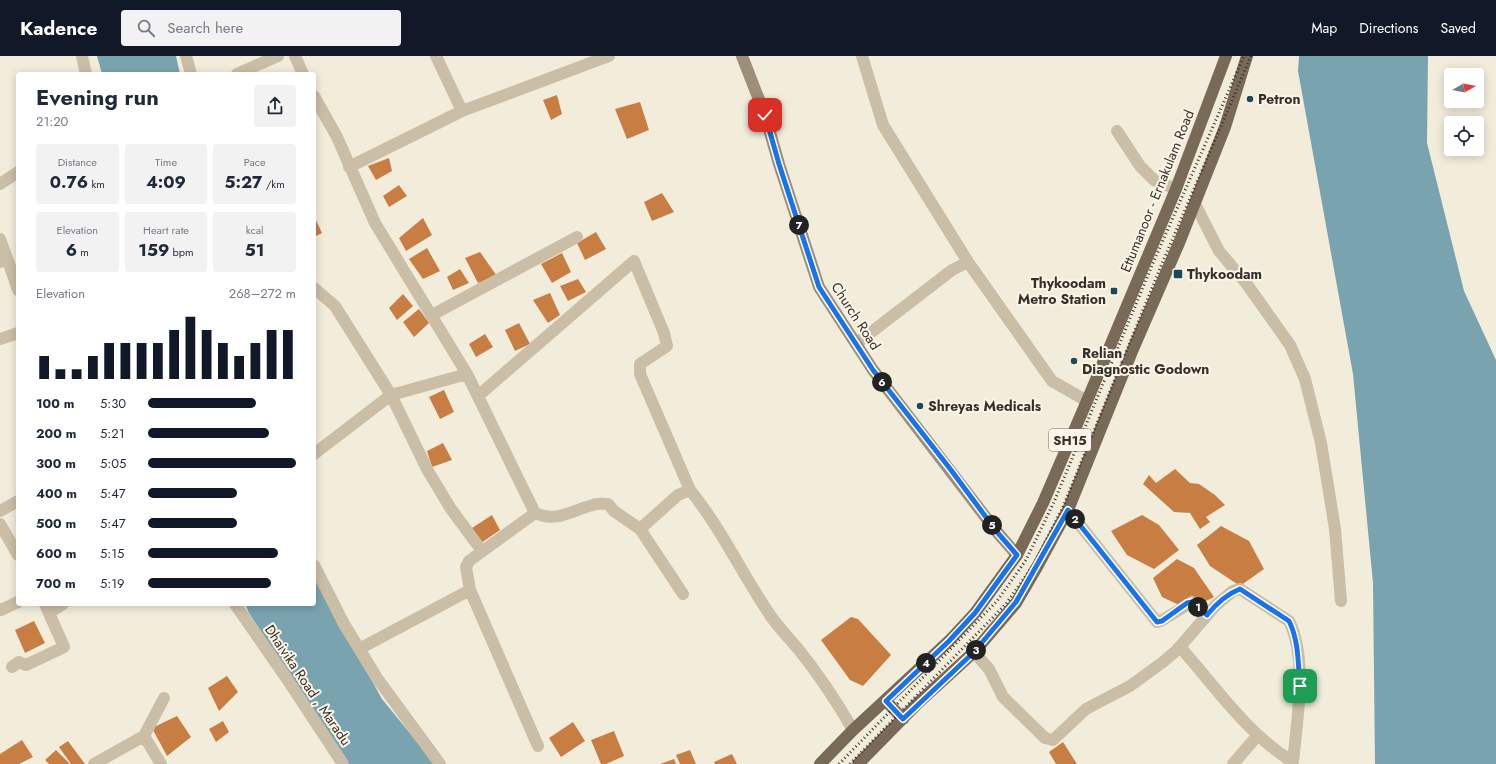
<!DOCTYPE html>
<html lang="en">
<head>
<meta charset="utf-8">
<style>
  :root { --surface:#fff; --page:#f2f2f3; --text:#1f2937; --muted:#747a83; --accent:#111827 }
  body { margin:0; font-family:Jost,sans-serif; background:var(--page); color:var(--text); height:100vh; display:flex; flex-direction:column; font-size:15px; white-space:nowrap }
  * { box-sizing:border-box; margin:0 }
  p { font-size:13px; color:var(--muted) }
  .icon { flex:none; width:22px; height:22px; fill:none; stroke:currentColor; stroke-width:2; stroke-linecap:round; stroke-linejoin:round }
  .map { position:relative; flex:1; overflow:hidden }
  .details { position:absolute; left:16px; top:16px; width:300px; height:534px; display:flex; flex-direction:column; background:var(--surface); border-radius:4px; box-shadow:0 2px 10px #0003 }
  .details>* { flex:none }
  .needle { width:26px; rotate:81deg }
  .fabs { position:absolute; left:1444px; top:12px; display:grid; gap:8px }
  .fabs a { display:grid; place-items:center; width:40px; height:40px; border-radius:4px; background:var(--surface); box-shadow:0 2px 10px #0003; font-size:20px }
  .pin { position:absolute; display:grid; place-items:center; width:34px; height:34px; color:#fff; margin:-17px; border-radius:8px; box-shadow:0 2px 6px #0006 }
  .km { position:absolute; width:20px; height:20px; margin:-10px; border-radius:50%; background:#222; color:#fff; font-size:11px; line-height:20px; text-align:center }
  .round { display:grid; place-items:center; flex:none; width:42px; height:42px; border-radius:4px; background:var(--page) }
  .summary { display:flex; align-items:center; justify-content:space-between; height:68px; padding:0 20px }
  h1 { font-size:22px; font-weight:700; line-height:30px }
  .figures { display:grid; grid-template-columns:repeat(3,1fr); gap:6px; height:68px; padding:4px 20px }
  .figures div { display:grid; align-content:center; border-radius:4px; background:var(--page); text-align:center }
  .figures b { font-size:17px; font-weight:700 }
  .figures small { font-size:11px; font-weight:400 }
  .figures p { font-size:11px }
  .chart { height:112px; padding:8px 20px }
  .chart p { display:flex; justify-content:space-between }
  .chart svg { width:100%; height:72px; margin-top:4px; stroke:var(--accent); stroke-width:6 }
  ul { padding:0 20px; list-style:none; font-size:13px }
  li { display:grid; grid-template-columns:64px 48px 1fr; align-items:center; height:30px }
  li i { height:10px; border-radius:5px; background:var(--accent) }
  header { display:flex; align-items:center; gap:24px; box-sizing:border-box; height:56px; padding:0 20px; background:var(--accent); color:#fff }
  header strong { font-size:19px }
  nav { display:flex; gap:22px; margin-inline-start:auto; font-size:14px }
  .search { width:280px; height:36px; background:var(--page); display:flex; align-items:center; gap:10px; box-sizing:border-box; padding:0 14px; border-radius:4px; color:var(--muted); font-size:15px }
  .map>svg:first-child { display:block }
  .water { fill:#7aa3b0 }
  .building { fill:#c87e43 }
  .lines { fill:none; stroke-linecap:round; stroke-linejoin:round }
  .street { stroke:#cbbea7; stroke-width:12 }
  .secondary { stroke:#9e8d78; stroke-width:12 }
  .primary { stroke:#796a58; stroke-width:12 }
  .rail { stroke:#372f28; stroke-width:3; stroke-dasharray:1 3; stroke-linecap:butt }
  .route-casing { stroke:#fff; stroke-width:8 }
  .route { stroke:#1a73e8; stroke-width:5 }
  .poi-dot { fill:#1c4959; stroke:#faf5e8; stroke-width:1.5 }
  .labels { text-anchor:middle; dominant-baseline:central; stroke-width:4; stroke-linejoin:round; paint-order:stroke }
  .shield { fill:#faf5e8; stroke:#726a62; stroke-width:1 }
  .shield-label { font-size:13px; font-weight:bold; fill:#372f28 }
  .poi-label { font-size:14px; font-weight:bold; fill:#372f28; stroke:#faf5e8; text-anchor:start }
  .street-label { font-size:14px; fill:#372f28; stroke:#faf5e8 }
</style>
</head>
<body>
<header>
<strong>Kadence</strong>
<div class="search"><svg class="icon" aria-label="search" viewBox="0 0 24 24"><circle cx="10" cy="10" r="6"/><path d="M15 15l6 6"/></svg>Search here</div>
<nav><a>Map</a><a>Directions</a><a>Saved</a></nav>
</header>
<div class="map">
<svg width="1496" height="708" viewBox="0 0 1496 708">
  <rect width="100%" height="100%" fill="#f2ecdb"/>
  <!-- water -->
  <path class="water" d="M 97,0 L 176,0 L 180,18 L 102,18 Z
    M 1299,0 L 1428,0 L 1427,87 L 1464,235 L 1496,304 L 1496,708 L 1375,708 L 1373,527 L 1353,318 L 1298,15 Z
    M 314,520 L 382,643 L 435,708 L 346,708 L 249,557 L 245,548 L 314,548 Z"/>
  <!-- building -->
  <path class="building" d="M 557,39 L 562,58 L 551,64 L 543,44 Z
    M 640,46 L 649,74 L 627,83 L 615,53 Z
    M 389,102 L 392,115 L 376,124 L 368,110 Z
    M 399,129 L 407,140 L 389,151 L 383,140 Z
    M 662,137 L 674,156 L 652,165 L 644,146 Z
    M 314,160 L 322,177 L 314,181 Z
    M 423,162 L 432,179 L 406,195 L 399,182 Z
    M 596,176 L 606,193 L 585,204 L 577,187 Z
    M 427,192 L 440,215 L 423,223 L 409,203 Z
    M 480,196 L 497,220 L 478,227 L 465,202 Z
    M 562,197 L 571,216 L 552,227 L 541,208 Z
    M 460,213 L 469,227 L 453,234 L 447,221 Z
    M 578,223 L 586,236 L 568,245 L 560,230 Z
    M 550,237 L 560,259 L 548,267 L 533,244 Z
    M 403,238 L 413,250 L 397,264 L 389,252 Z
    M 419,253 L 429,267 L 414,281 L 403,266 Z
    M 519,267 L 530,288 L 515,295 L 505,274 Z
    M 485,278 L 493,291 L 476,301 L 469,288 Z
    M 444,334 L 454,356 L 440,363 L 429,341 Z
    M 443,387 L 452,404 L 432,411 L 427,395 Z
    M 1175,413 L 1190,427 L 1199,428 L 1215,439 L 1225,449 L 1206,461 L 1210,466 L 1200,473 L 1190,457 L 1174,456 L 1143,428 L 1149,419 L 1156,427 Z
    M 492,459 L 500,474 L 481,487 L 472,472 Z
    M 1142,459 L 1159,469 L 1179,494 L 1154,513 L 1127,499 L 1111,475 Z
    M 1221,470 L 1249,485 L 1264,513 L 1240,530 L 1210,510 L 1197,489 Z
    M 1177,503 L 1194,512 L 1214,541 L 1200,548 L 1190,541 L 1179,549 L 1162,541 L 1153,522 Z
    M 851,561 L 858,563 L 891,599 L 863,630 L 850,624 L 821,584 Z
    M 34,565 L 45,587 L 25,597 L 15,574 Z
    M 227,620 L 238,636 L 219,655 L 208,632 Z
    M 177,660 L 191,681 L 167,700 L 152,672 Z
    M 223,665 L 229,676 L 216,686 L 209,673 Z
    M 573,666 L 585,685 L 561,701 L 549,682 Z
    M 614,675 L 624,700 L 606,708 L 601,708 L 591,684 Z
    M 22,684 L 33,701 L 19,708 L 0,708 L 0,698 Z
    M 68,685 L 85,708 L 71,708 L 59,691 Z
    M 1063,686 L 1077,708 L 1056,708 L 1049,696 Z
    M 56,694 L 70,708 L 49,708 L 45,704 Z
    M 690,694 L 696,708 L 680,708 L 676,699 Z
    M 732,698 L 737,708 L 715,708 L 714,706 Z
    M 674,703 L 676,708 L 660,708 Z"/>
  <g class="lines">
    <!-- street -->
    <path class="street" d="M 82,0 L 86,18
      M 186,0 L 191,18
      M 295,0 L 303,18
      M 436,0 L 462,55
      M 862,0 L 883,69 L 968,206 L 1052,325 L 1087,345
      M 237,18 L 278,0
      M 314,40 L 337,81 L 375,167 L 467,318 L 535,457 C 557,467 572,454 593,449 C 597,447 603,448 608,448 L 614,455 L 640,473 L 678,439 L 690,434 C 721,472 742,518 770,559 C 778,571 789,582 799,594 C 819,619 837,646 853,674
      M 1117,75 L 1140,110 L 1154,124 L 1176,133
      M 349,111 L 462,55 L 609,0
      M 0,128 L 18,116
      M 1195,148 L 1219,195 L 1246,227 L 1290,289 L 1305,323 L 1321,387 L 1335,473 L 1341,545
      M 0,183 L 7,202
      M 0,206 L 7,202 L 18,234
      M 314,232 L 335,250 L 391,339 L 428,415 L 451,453 L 482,495
      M 432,259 L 577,181
      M 0,283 L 18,277
      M 856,288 L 952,214 L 968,206
      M 478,340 L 634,205 L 664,277 L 667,290 L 640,308 L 640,318 L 690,434
      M 314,398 L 391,339 L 467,318
      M 1068,454 L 1157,566 L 1161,565 L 1192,546 L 1207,559
      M 0,455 L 18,445
      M 0,468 L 18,499
      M 640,473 L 683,538
      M 314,509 L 344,568 L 377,622 L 440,708
      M 470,534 L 538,690
      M 235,548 L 287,623 L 343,708
      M 0,553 L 1,554 L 18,546
      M 49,557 L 63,548
      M 359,593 L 470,534 L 466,511 L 469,505 L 535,457
      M 974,596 L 989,613 L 1003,641 L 1045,682 L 1053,684 L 1086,653 L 1130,630 L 1163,606 L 1177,594 L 1216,549 L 1233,535 L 1240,533 L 1289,565 C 1308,603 1297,664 1293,706 C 1247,678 1215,630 1180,591
      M 12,611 L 19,606 L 26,609 L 64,591 L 45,548
      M 144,680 L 164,642
      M 144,680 L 161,708
      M 94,708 L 144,680
      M 1233,708 L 1258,679"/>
    <!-- secondary -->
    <path class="secondary" d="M 742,0 L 765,59 L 779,108 L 819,231 L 873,314 L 997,476 L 1017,499"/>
    <!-- primary -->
    <path class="primary" d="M 886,645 L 903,663
      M 820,708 L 853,674 L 949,585 L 975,557 L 1017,499 L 1043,447 L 1087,345 L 1176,133 L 1226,0
      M 858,708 L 918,647 L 974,596 L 1016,547 L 1037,511 L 1068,454 L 1133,293 L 1179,187 L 1225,71 L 1247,0"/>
    <!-- rail -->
    <path class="rail" d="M 839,708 L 997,545 L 1026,504 L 1054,446 L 1153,207 L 1244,0
      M 850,708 L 1006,548 L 1034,508 L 1063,451 L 1161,210 L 1251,0"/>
  </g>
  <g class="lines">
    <defs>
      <path id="route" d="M 765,59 L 779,108 L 819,231 L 873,314 L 951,414 L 997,476 L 1017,499 L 975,557 L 949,585 L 886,645 L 903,663 L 974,596 L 1016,546 L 1068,454 L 1157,566 L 1162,565 L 1187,547 L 1192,546 L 1207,559 C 1216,548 1227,538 1240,533 L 1289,565 C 1299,585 1298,608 1300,630"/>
    </defs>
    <!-- route casing -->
    <use href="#route" class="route-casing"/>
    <!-- route -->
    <use href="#route" class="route"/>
  </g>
  <!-- markers -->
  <g class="poi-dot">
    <circle cx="1250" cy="43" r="4"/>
    <rect x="1173" y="213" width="10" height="10" rx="2"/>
    <rect x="1110" y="231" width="8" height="8" rx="2"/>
    <circle cx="1074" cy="305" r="4"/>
    <circle cx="920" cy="350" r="4"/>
  </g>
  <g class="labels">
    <!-- shield labels -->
    <rect class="shield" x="1049" y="373" width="42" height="22" rx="3"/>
    <g class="shield-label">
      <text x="1070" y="384">SH15</text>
    </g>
    <!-- poi labels -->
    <g class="poi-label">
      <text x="1258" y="43">Petron</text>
      <text x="1187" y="218">Thykoodam</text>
      <text x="1106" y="227" text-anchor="end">Thykoodam<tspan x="1106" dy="16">Metro Station</tspan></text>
      <text x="1082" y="297">Relian<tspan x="1082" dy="16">Diagnostic Godown</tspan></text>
      <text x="928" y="350">Shreyas Medicals</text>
    </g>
    <!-- street labels -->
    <g class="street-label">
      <text transform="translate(1157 135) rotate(-68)">Ettumanoor - Ernakulam Road</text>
      <text transform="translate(856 260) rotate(57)">Church Road</text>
      <text transform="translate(308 629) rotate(56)">Dhaivika Road , Maradu</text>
    </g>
  </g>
</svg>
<div class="fabs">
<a><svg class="needle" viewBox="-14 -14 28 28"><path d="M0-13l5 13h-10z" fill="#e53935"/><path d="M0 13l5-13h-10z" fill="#747a83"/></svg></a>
<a><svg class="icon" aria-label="locate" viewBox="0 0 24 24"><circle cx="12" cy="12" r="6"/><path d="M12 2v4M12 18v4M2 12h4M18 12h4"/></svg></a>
</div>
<div class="pin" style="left:1300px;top:630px;background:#1e9e55"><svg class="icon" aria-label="arrive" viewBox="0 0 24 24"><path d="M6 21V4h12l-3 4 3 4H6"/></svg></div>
<div class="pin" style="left:765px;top:59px;background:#d93025"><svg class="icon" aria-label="check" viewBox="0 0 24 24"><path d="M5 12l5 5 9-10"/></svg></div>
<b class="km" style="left:1198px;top:551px">1</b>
<b class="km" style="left:1075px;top:463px">2</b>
<b class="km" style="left:976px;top:594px">3</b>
<b class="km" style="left:926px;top:607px">4</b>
<b class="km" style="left:992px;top:469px">5</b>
<b class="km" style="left:882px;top:326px">6</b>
<b class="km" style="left:799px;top:169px">7</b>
<section class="details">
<div class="summary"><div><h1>Evening run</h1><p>21:20</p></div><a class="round"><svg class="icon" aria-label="share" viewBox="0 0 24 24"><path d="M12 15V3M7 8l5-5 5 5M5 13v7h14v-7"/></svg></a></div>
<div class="figures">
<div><p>Distance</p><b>0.76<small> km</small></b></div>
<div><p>Time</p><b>4:09</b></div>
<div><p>Pace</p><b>5:27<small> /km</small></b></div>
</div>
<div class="figures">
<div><p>Elevation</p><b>6<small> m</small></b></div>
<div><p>Heart rate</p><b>159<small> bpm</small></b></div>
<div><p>kcal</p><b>51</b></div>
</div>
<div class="chart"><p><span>Elevation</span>268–272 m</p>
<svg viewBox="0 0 160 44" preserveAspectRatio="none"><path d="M5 44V30M15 44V38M25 44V38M35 44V30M45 44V22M55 44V22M65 44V22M75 44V22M85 44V14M95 44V6M105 44V14M115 44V22M125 44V30M135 44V22M145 44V14M155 44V14"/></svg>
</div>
<ul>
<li><b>100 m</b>5:30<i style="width:73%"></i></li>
<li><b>200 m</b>5:21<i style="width:82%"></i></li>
<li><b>300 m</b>5:05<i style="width:100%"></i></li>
<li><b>400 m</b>5:47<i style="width:60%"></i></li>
<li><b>500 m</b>5:47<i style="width:60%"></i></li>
<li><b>600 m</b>5:15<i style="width:88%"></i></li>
<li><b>700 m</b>5:19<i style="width:83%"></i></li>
</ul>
</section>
</div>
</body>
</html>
